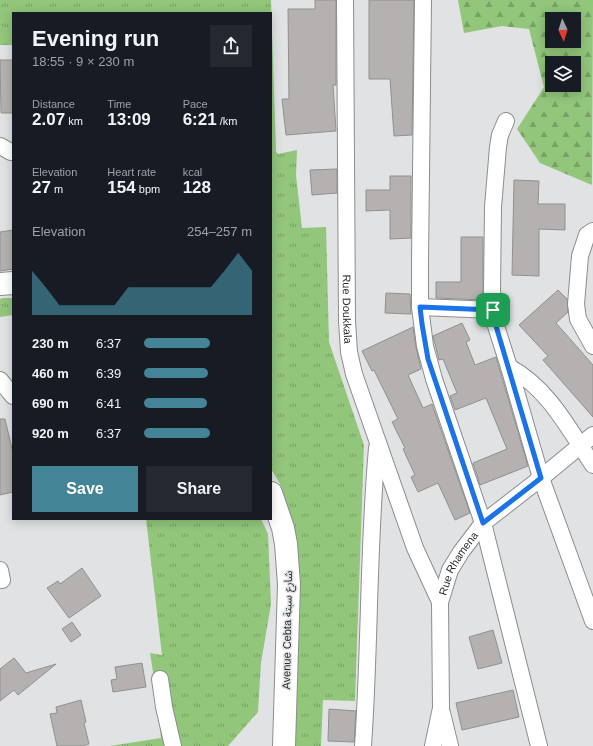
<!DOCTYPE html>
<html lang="en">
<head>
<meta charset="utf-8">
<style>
  :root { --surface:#171b24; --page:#242831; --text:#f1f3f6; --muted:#9ea1a6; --accent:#438597 }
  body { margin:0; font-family:Arial,"Noto Sans Arabic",sans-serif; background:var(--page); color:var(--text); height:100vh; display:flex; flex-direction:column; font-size:15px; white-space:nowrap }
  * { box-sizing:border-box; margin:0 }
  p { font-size:13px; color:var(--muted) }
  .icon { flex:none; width:22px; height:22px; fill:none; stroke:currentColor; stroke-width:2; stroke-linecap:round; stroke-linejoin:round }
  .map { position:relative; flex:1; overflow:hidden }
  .sheet { position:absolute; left:12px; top:12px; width:260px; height:508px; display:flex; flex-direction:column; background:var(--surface); border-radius:0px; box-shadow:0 2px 10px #0003 }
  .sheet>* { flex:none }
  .needle { width:26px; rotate:176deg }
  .tools { position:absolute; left:545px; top:12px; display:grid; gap:8px }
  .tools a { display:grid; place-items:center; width:36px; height:36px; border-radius:0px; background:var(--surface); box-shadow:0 2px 10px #0003; font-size:20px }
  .pin { position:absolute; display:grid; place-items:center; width:34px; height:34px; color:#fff; margin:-17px; border-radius:8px; box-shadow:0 2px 6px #0006 }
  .round { display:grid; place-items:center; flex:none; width:42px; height:42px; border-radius:0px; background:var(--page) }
  .overview { display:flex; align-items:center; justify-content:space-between; height:68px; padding:0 20px }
  h1 { font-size:22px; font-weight:700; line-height:30px }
  .stats { display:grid; grid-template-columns:repeat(3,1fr); gap:6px; height:68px; padding:4px 20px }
  .stats div { display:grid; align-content:center }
  .stats b { font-size:17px; font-weight:700 }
  .stats small { font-size:11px; font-weight:400 }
  .stats p { font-size:11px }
  .chart { height:112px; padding:8px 20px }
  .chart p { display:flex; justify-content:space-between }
  .chart svg { width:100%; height:72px; margin-top:4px; fill:var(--accent); opacity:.7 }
  .cta { display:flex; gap:8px; margin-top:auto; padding:8px 20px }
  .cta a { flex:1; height:46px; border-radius:0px; background:var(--accent); color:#fff; font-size:16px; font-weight:700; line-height:46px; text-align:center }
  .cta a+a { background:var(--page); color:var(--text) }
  ul { padding:0 20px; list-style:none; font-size:13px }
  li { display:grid; grid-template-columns:64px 48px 1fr; align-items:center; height:30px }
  li i { height:10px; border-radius:5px; background:var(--accent) }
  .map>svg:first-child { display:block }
  .grass { fill:url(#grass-tufts) }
  .forest { fill:url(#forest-firs); fill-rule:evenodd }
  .building { fill:#b4b1b0; stroke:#92908f }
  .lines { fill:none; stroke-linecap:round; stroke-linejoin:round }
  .street-casing { stroke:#8b8d8e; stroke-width:18 }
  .secondary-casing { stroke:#8b8d8e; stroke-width:24 }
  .street { stroke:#fff; stroke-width:16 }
  .secondary { stroke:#fff; stroke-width:22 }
  .route-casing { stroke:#fff; stroke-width:8 }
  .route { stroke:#1a73e8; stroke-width:5 }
  .labels { text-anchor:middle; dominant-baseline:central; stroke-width:3; stroke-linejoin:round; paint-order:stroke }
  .street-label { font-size:11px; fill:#2e2e2f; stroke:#e0e2e4 }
</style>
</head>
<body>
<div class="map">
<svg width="593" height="746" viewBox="0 0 593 746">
  <defs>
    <pattern id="grass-tufts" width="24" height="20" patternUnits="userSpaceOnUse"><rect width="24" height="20" fill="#92c67b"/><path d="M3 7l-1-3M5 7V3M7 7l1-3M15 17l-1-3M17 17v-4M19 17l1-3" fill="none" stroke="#78a165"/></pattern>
    <pattern id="forest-firs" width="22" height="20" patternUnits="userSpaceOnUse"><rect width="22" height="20" fill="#92c67b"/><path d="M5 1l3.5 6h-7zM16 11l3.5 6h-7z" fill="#78a165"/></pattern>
  </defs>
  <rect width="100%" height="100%" fill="#e0e2e4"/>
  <!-- grass -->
  <path class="grass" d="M 0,0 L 271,0 L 276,152 L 278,154 L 297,150 L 296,175 L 302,228 L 326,227 L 329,342 L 364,445 L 355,701 L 323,700 L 321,746 L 291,746 L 290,519 L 280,484 L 271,469 L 271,13 L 13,13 L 13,45 L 0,45 Z
    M 3,298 L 13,298 L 13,315 L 0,317 L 0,299 Z
    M 146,519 L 261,519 L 268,534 L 271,604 L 261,663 L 258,712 L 228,746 L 110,746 L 161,738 L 156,691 L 150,653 L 162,655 Z"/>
  <!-- forest -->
  <path class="forest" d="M 458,0 L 593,0 L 592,185 L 540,163 L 517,129 L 544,87 L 529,29 L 502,26 L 464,33 ZM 552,19 L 574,19 L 574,41 L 552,41 ZM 552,63 L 574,63 L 574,85 L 552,85 Z"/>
  <!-- building -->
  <path class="building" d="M 315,0 L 336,0 L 336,85 L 333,85 L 336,131 L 286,135 L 282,99 L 289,99 L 288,9 L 315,9 Z
    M 369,0 L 414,0 L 412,135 L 394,136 L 390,79 L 369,79 Z
    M 0,60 L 13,60 L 13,113 L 1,113 Z
    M 337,169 L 337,193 L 312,195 L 310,170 Z
    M 390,176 L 411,176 L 411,238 L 390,239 L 390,210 L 366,211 L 366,190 L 390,190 Z
    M 514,180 L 539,181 L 538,204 L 565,204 L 565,230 L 539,229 L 539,276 L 512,275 Z
    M 13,230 L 13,269 L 0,271 L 0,232 Z
    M 461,237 L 483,237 L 483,300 L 436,298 L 436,282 L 461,282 Z
    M 558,290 L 567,299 L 568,312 L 556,323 L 593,365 L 593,417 L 543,360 L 548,356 L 519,325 Z
    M 386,293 L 410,294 L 411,314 L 385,313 Z
    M 462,323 L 470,340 L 466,342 L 475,365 L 496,357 L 528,466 L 480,485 L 473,463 L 507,449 L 486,398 L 455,410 L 450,396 L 457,393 L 443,359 L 439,360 L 433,336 Z
    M 413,327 L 416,347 L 421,369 L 408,375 L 423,408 L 432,404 L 470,513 L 455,520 L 438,483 L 418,492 L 411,477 L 415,475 L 403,449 L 405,448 L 392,422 L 398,419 L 374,370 L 372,371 L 362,351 Z
    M 0,419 L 5,419 L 13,453 L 13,492 L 0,495 Z
    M 82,568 L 101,596 L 69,618 L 47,588 L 58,581 L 60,584 Z
    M 72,622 L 81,635 L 71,642 L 62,629 Z
    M 493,630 L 502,663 L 478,669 L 469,637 Z
    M 14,658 L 26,673 L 56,664 L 18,695 L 14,690 L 0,701 L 0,669 Z
    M 142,663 L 146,687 L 113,692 L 111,680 L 117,679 L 115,667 Z
    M 513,690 L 519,717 L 462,730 L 456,703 Z
    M 81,700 L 86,722 L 84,723 L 89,744 L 82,746 L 57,746 L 50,714 L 57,713 L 56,707 Z
    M 329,709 L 356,711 L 354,742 L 328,741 Z"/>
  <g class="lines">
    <defs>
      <g id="street">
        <path id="s1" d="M 345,0 L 347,321 L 349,352 L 354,374 L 415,548 L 440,602"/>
        <path d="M 423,0 L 420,261 L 420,307 L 425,346 L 434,379 L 483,523 L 539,746"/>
        <path d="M 506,121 L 500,135 L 498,147 L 493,207 L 492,291 L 496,326 L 509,367 C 549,389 568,428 593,465"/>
        <path d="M 0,146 L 11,152"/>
        <path d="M 593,231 L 587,235 L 580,256 L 576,304 L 578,319 L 593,346"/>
        <path d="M 420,307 L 493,310"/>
        <path d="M 509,367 L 541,478 L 593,621"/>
        <path d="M 0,380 L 13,396"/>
        <path d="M 0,570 L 2,580"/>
        <path d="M 160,679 L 164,707 L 173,746"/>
        <path d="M 442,713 L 450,746"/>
        <path d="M 363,746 C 370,647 368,547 377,448"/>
        <path id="s2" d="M 433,746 L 441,708 L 440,602 L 450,570 L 461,552 L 483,523 L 541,478 L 593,435"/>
      </g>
      <path id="secondary" d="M 0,284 L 13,283
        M 271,493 L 283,528 L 286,544 L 289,584 L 284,746"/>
    </defs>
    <!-- street casing -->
    <use href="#street" class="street-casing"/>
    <!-- secondary casing -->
    <use href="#secondary" class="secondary-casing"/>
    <!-- street -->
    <use href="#street" class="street"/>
    <!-- secondary -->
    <use href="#secondary" class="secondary"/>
  </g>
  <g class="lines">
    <defs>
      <path id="route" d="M 420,307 L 493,310 L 496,326 L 541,478 L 483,523 L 428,359 L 422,324 Z"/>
    </defs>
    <!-- route casing -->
    <use href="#route" class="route-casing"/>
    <!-- route -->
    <use href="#route" class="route"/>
  </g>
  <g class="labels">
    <!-- street labels -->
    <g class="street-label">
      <text stroke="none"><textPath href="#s1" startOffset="309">Rue Doukkala</textPath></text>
      <text stroke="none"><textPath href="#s2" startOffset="188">Rue Rhamena</textPath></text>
      <text transform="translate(287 630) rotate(-89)">Avenue Cebta شارع سبتة</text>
    </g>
  </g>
</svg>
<div class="tools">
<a><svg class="needle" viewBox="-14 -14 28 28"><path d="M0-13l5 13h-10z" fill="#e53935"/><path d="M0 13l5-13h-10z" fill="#9ea1a6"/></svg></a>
<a><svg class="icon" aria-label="layers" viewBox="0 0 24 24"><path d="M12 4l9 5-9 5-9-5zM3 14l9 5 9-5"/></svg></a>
</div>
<div class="pin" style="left:493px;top:310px;background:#1e9e55"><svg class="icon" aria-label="arrive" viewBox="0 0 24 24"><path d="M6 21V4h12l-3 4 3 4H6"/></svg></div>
<section class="sheet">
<div class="overview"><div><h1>Evening run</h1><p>18:55 · 9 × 230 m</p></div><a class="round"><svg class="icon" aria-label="share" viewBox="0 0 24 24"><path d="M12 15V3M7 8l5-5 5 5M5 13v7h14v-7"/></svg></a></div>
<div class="stats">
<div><p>Distance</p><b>2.07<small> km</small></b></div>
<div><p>Time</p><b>13:09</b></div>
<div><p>Pace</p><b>6:21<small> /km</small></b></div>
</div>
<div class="stats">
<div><p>Elevation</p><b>27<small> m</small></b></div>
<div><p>Heart rate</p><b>154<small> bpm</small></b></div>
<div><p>kcal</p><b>128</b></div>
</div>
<div class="chart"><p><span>Elevation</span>254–257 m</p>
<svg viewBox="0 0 160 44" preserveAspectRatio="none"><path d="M0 44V17L10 27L20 38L30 38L40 38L50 38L60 38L70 27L80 27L90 27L100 27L110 27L120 27L130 27L140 17L150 6L160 17V44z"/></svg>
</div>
<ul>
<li><b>230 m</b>6:37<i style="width:61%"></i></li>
<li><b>460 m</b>6:39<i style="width:59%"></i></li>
<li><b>690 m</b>6:41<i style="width:58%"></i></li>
<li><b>920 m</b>6:37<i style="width:61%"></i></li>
</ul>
<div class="cta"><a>Save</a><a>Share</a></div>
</section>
</div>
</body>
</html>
